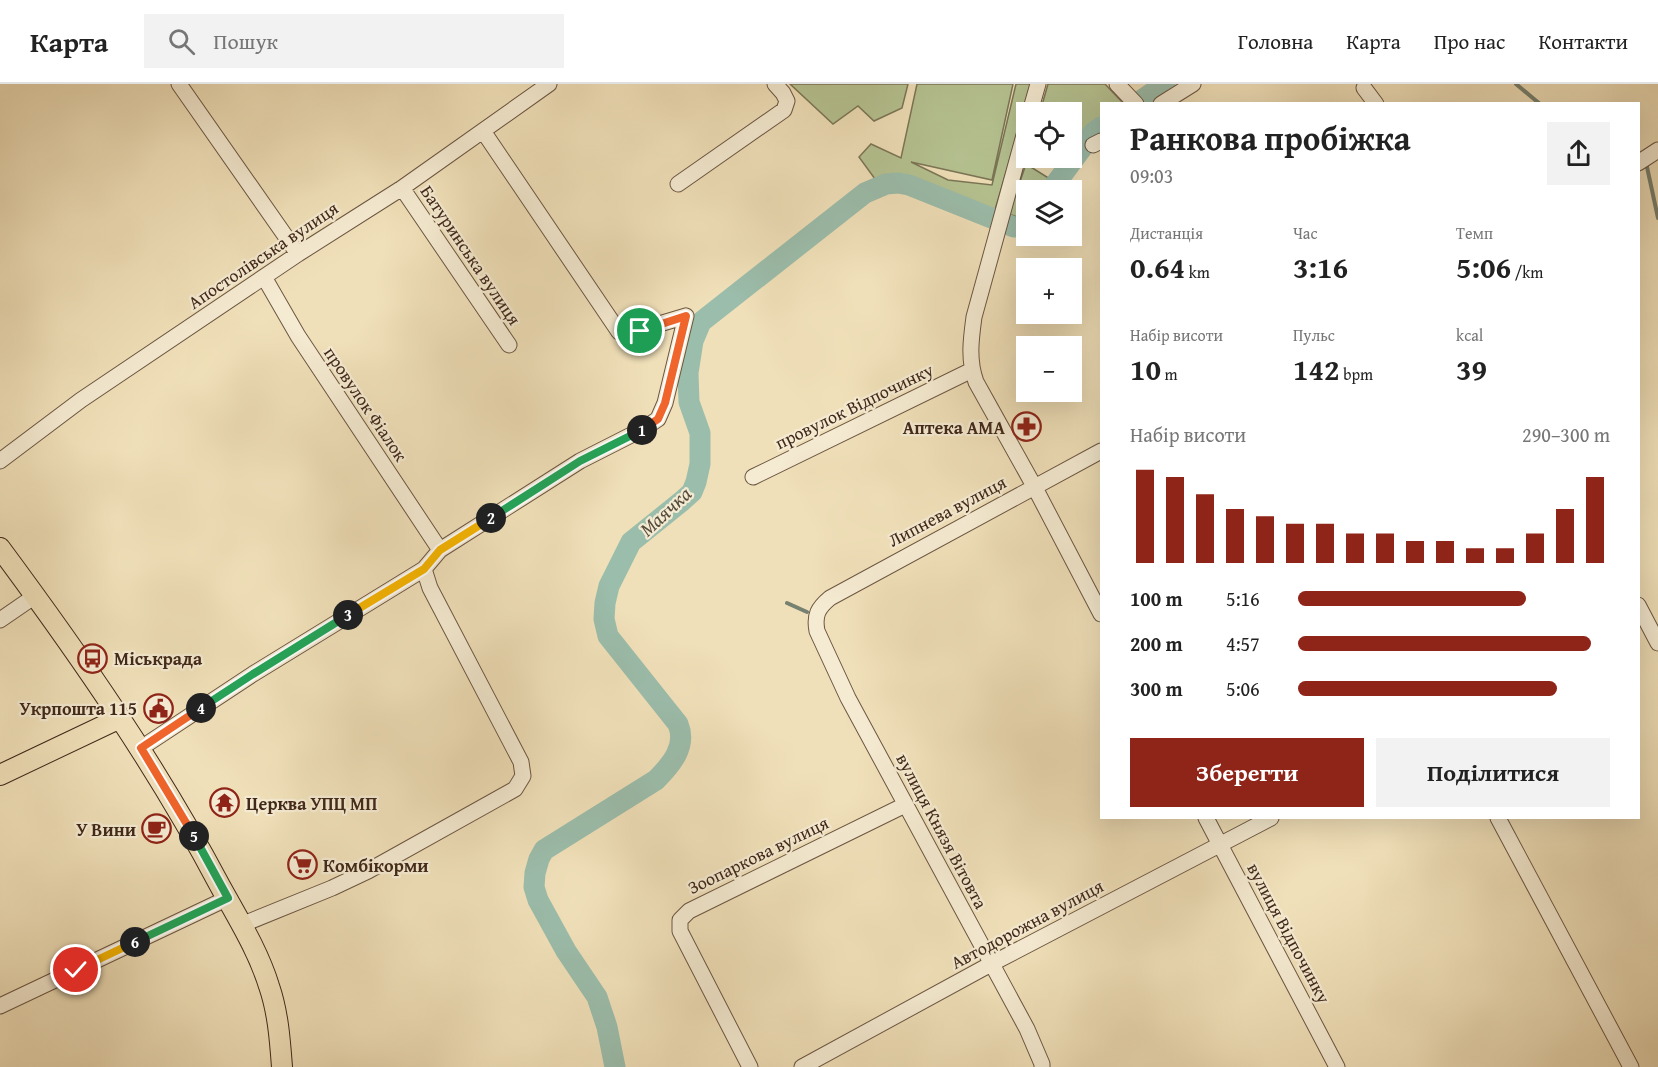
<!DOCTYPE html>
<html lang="uk">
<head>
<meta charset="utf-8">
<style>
  :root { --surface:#fff; --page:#f2f2f2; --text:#222; --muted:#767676; --line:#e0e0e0; --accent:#8f2418 }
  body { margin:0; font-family:"Gentium Book Plus",serif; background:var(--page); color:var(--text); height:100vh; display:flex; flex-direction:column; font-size:22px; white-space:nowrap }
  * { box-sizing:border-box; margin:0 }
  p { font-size:20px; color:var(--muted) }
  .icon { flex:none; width:33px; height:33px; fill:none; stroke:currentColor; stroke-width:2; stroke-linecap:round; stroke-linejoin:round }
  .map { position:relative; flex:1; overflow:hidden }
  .details { position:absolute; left:1100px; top:18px; width:540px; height:717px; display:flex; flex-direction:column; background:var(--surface); border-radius:0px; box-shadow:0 6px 24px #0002 }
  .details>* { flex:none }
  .buttons { position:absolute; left:1016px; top:18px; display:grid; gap:12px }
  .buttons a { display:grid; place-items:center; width:66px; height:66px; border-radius:0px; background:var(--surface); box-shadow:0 6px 24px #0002; font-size:30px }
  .pin { position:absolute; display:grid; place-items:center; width:51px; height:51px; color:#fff; margin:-26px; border:3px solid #fff; border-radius:50%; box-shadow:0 2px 6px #0007 }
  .km { position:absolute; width:30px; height:30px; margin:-15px; border-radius:50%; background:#222; color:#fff; font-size:16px; line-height:30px; text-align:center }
  .round { display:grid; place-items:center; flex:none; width:63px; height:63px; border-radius:0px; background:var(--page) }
  .overview { display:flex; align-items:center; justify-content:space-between; height:102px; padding:0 30px }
  h1 { font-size:33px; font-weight:600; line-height:45px }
  .metrics { display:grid; grid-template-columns:repeat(3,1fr); gap:9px; height:102px; padding:6px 30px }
  .metrics div { display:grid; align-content:center }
  .metrics b { font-size:30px; font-weight:600 }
  .metrics small { font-size:16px; font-weight:400 }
  .metrics p { font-size:16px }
  .chart { height:168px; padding:12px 30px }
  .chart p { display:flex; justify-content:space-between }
  .chart svg { width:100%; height:108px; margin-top:6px; stroke:var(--accent); stroke-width:6 }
  .action { display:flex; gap:12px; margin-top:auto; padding:12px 30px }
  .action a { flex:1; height:69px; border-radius:0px; background:var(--accent); color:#fff; font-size:24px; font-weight:600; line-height:69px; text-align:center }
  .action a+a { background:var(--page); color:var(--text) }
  ul { padding:0 30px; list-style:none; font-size:20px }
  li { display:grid; grid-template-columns:96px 72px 1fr; align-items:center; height:45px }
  li i { height:15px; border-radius:8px; background:var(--accent) }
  header { display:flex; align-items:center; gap:36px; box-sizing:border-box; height:84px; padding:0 30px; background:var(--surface); border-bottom:2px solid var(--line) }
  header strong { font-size:28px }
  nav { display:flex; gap:33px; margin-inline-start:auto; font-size:21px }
  .search { width:420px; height:54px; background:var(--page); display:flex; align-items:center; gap:15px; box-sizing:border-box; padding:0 21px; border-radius:0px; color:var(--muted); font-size:22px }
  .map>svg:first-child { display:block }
  .green { fill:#b6c392; stroke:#7b7656; stroke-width:1.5 }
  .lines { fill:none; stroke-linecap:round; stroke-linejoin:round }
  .stream { stroke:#778171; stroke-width:4 }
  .river { stroke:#9bbdab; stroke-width:21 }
  .minor-casing { stroke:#6c5642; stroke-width:17 }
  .major-casing { stroke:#40281a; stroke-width:22 }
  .minor { stroke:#f5ebd2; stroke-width:15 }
  .major { stroke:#f0e0b9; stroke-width:20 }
  .split-1-casing { stroke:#fff; stroke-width:12 }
  .split-2-casing { stroke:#fff; stroke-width:12 }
  .split-3-casing { stroke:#fff; stroke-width:12 }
  .split-4-casing { stroke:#fff; stroke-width:12 }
  .split-5-casing { stroke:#fff; stroke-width:12 }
  .split-6-casing { stroke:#fff; stroke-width:12 }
  .split-7-casing { stroke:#fff; stroke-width:12 }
  .split-1 { stroke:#f0652b; stroke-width:8 }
  .split-2 { stroke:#22a559; stroke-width:8 }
  .split-3 { stroke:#f5b400; stroke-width:8 }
  .split-4 { stroke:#22a559; stroke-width:8 }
  .split-5 { stroke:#f0652b; stroke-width:8 }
  .split-6 { stroke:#22a559; stroke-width:8 }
  .split-7 { stroke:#f5b400; stroke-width:8 }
  .labels { text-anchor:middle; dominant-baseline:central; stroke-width:4.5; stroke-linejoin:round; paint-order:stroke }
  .street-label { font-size:18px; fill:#40281a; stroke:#f5ebd2 }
  .poi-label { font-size:18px; font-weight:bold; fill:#40281a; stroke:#f5ebd2; text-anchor:end }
  .water-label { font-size:20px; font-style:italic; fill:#574d3e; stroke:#f5ebd2 }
</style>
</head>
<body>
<header>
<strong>Карта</strong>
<div class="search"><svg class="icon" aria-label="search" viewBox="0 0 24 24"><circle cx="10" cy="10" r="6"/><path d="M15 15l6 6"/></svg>Пошук</div>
<nav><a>Головна</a><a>Карта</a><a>Про нас</a><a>Контакти</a></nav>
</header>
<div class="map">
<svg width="1658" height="983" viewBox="0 0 1658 983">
  <rect width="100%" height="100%" fill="#f0e0b9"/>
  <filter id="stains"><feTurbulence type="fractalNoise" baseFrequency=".00333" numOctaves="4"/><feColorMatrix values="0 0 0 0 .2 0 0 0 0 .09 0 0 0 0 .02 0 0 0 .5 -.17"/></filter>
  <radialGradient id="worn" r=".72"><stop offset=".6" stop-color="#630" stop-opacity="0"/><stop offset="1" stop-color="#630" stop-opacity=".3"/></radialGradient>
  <!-- green -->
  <path class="green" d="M 790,0 L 908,0 L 902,24 L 874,37 L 858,22 L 833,40 Z
    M 917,0 L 1013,0 L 992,96 L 911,78 L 948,96 L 992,101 L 1016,0 L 1032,0 L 995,126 L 889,94 L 875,95 L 859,73 L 871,60 L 901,74 Z
    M 1048,0 L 1105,0 L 1123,19 L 1101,20 L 1101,35 L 1091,42 L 1071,72 L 1071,28 L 1040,28 Z
    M 1026,80 L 1055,98 L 1046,106 L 1026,106 L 1026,127 L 1020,134 L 1009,130 Z"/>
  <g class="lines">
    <!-- stream -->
    <path class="stream" d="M 1516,0 L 1540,20
      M 1647,83 L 1658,134
      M 787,519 L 807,528"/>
    <!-- river -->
    <path class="river" d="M 1136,20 L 1165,0
      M 1051,106 L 1093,49 L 1101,43
      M 615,983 L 607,943 L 597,913 L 566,867 L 538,816 L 534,803 L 535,789 L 539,775 L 544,766 L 656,696 C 672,680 687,662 678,640 L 608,552 L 604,535 L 605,519 L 609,502 L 631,458 L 682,417 L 692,408 L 696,398 L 700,380 L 700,349 L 689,318 L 688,289 L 693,257 L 701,238 L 865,109 L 886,100 L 898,99 L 909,101 L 1014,143 L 1020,143 L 1026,139"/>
    <defs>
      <path id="minor" d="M 179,0 L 298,170
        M 1117,0 L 1136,20
        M 1364,4 L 1376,20
        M 1161,20 L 1193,0
        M 1030,28 L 1038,0
        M 1026,44 L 974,233 C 971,255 968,276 976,298 L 1034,402 L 1101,530
        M 483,47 L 619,248 L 626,250 L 686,232
        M 1093,61 L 1101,57
        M 1638,79 L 1658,66
        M 678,100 L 784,26 L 787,17 L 783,9 L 775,0
        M 402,104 L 509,261
        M 264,193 L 298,252 L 440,466
        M 0,377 L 81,316 L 298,170 L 402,104 L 549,0
        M 753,393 L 972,286
        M 1638,521 L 1658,559
        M 0,536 L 35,512
        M 141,664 L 253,590 L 424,485 L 440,466 L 580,377 L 643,345 L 658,335 L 665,319 L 686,232
        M 1206,734 L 1337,983
        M 1498,734 L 1631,983
        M 241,841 L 332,804 L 368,787 L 515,705 L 523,692 L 521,678 L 430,504 L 424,485
        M 0,922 L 228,814
        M 750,983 L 680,847 L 680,836 L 689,827 L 905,721
        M 802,983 L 991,880 L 1271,734
        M 1042,983 L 1042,980 L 1027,945 L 848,614 L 817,547 C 814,531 818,524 830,514 L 1101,367"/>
      <path id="major" d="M 0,464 C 80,572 156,681 219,800 C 237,833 258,866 269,902 C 278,928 280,956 282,983
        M 0,691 L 120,634"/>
    </defs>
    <!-- minor casing -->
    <use href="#minor" class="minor-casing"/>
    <!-- major casing -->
    <use href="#major" class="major-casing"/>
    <!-- minor -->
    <use href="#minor" class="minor"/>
    <!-- major -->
    <use href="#major" class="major"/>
  </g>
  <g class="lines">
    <defs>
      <path id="split-1" d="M 640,247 L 686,232 L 665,319 L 658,335 L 642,346"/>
      <path id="split-2" d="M 491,434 L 580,377 L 642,346"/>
      <path id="split-3" d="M 348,531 L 424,485 L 440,466 L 491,434"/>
      <path id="split-4" d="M 201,624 L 253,590 L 348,531"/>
      <path id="split-5" d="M 194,752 L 141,664 L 201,624"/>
      <path id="split-6" d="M 135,858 L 228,814 L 194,752"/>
      <path id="split-7" d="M 76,886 L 135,858"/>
    </defs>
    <!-- split-1 casing -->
    <use href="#split-1" class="split-1-casing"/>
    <!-- split-2 casing -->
    <use href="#split-2" class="split-2-casing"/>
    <!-- split-3 casing -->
    <use href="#split-3" class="split-3-casing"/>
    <!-- split-4 casing -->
    <use href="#split-4" class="split-4-casing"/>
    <!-- split-5 casing -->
    <use href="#split-5" class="split-5-casing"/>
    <!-- split-6 casing -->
    <use href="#split-6" class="split-6-casing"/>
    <!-- split-7 casing -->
    <use href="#split-7" class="split-7-casing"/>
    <!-- split-1 -->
    <use href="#split-1" class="split-1"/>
    <!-- split-2 -->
    <use href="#split-2" class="split-2"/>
    <!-- split-3 -->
    <use href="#split-3" class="split-3"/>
    <!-- split-4 -->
    <use href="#split-4" class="split-4"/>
    <!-- split-5 -->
    <use href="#split-5" class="split-5"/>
    <!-- split-6 -->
    <use href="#split-6" class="split-6"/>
    <!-- split-7 -->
    <use href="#split-7" class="split-7"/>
  </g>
  <!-- icons -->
  <defs>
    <symbol id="pharmacy-ring" viewBox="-11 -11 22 22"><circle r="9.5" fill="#f5ebd2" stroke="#8f2418" stroke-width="1.5"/><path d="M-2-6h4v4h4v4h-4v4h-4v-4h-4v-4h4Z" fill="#8f2418"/></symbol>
    <symbol id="bus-ring" viewBox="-11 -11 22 22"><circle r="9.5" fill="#f5ebd2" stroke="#8f2418" stroke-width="1.5"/><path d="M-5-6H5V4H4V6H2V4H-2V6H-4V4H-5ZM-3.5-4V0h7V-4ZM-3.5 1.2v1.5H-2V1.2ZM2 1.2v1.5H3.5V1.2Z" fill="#8f2418"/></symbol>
    <symbol id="civic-ring" viewBox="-11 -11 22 22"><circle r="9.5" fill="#f5ebd2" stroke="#8f2418" stroke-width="1.5"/><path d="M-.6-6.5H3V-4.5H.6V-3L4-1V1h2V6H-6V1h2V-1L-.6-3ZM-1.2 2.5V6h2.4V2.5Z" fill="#8f2418"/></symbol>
    <symbol id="temple-ring" viewBox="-11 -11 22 22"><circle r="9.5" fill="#f5ebd2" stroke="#8f2418" stroke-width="1.5"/><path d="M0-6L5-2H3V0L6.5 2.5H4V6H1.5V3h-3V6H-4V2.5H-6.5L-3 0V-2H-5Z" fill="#8f2418"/></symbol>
    <symbol id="cafe-ring" viewBox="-11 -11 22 22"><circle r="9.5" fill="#f5ebd2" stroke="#8f2418" stroke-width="1.5"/><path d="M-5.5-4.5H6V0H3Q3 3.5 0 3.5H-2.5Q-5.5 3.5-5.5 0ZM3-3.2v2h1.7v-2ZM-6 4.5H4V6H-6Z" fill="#8f2418"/></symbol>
    <symbol id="supermarket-ring" viewBox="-11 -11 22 22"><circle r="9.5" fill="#f5ebd2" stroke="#8f2418" stroke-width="1.5"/><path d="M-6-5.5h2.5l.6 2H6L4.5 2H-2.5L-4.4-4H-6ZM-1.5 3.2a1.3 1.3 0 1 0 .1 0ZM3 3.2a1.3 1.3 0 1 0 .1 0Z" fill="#8f2418"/></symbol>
  </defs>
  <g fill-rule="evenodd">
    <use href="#pharmacy-ring" x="1010" y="326" width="33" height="33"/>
    <use href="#bus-ring" x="76" y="558" width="33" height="33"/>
    <use href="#civic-ring" x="142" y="608" width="33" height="33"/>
    <use href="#temple-ring" x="208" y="702" width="33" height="33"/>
    <use href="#cafe-ring" x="140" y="728" width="33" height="33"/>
    <use href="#supermarket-ring" x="286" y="764" width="33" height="33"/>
  </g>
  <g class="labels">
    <!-- street labels -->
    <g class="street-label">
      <text transform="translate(263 171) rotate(-34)">Апостолівська вулиця</text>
      <text transform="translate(471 171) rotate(56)">Батуринська вулиця</text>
      <text transform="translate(366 320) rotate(56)">провулок Фіалок</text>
      <text transform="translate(854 322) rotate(-26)">провулок Відпочинку</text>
      <text transform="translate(947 427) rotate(-28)">Липнева вулиця</text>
      <text transform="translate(942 747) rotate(62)">вулиця Князя Вітовта</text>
      <text transform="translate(758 771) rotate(-26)">Зоопаркова вулиця</text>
      <text transform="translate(1027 840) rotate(-28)">Автодорожна вулиця</text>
      <text transform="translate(1289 849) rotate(62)">вулиця Відпочинку</text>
    </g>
    <!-- poi labels -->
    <g class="poi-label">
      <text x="1005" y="343">Аптека АМА</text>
      <text x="114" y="574" text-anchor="start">Міськрада</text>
      <text x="137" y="624">Укрпошта 115</text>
      <text x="246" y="719" text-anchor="start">Церква УПЦ МП</text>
      <text x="136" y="745">У Вини</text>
      <text x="323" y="781" text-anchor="start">Комбікорми</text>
    </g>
    <!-- water labels -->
    <g class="water-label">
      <text transform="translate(665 427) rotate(-43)">Маячка</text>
    </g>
  </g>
  <rect width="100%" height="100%" filter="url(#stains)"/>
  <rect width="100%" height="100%" fill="url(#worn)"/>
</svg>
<div class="buttons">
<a><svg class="icon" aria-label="locate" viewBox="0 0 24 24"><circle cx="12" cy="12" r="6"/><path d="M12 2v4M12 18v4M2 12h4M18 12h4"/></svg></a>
<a><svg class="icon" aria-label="layers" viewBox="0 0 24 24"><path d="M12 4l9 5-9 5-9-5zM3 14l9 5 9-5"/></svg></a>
<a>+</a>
<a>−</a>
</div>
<div class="pin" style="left:640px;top:247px;background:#1e9e55"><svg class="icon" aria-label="arrive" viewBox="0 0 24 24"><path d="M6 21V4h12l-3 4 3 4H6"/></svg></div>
<div class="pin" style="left:76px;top:886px;background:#d93025"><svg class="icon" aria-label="check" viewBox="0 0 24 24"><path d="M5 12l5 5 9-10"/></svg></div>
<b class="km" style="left:642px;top:346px">1</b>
<b class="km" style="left:491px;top:434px">2</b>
<b class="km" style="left:348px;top:531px">3</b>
<b class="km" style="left:201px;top:624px">4</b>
<b class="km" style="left:194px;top:752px">5</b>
<b class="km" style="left:135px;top:858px">6</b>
<section class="details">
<div class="overview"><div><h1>Ранкова пробіжка</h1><p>09:03</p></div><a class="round"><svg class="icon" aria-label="share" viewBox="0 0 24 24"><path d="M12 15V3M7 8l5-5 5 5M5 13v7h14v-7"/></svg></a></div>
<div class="metrics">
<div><p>Дистанція</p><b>0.64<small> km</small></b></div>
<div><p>Час</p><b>3:16</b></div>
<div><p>Темп</p><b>5:06<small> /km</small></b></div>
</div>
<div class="metrics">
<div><p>Набір висоти</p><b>10<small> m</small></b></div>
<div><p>Пульс</p><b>142<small> bpm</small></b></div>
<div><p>kcal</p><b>39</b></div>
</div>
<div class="chart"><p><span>Набір висоти</span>290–300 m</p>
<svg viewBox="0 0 160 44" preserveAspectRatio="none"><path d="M5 44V6M15 44V9M25 44V16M35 44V22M45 44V25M55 44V28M65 44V28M75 44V32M85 44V32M95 44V35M105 44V35M115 44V38M125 44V38M135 44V32M145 44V22M155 44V9"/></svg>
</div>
<ul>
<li><b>100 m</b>5:16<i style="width:73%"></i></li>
<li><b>200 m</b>4:57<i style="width:94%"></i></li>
<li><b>300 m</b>5:06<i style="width:83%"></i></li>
</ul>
<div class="action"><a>Зберегти</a><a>Поділитися</a></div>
</section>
</div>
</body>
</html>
